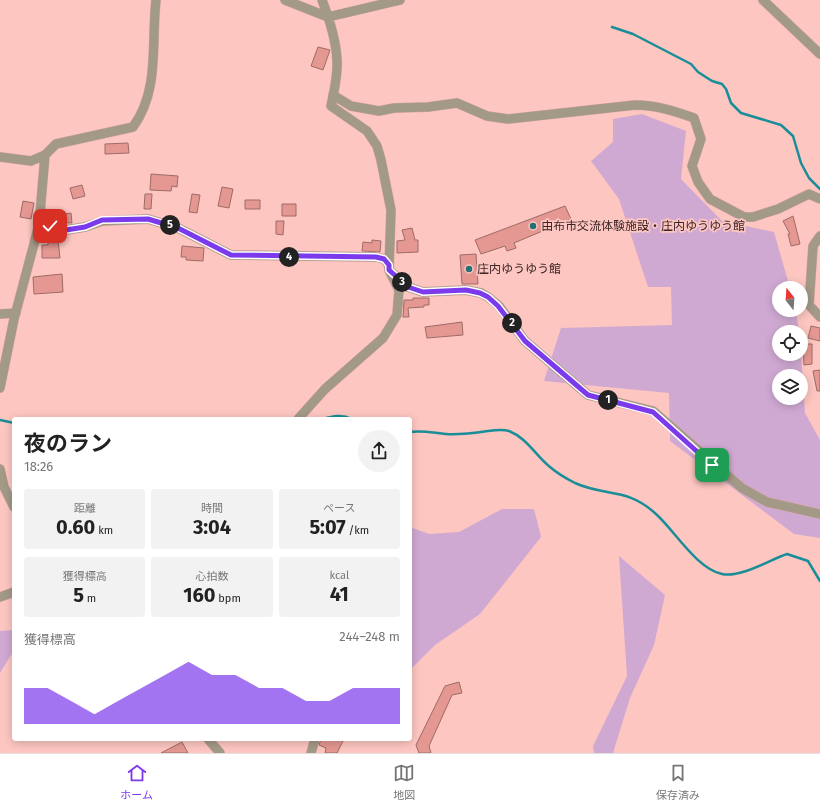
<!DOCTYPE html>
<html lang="ja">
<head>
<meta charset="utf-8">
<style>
  :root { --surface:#fff; --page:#f2f2f2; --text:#222; --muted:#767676; --line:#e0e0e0; --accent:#7c3aed }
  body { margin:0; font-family:"Fira Sans","Noto Sans JP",sans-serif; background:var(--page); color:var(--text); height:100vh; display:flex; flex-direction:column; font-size:15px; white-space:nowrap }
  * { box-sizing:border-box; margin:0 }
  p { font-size:13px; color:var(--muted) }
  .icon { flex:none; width:22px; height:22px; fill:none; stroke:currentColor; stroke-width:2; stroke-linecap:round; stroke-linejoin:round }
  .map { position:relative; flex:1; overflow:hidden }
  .panel { position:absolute; left:12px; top:417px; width:400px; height:324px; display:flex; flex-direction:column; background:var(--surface); border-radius:4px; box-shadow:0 2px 10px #0003 }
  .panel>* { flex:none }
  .needle { width:26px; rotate:343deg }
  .buttons { position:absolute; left:772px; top:281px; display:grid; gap:8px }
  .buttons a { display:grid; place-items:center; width:36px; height:36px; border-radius:50%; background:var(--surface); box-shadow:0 2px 10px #0003; font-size:20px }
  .pin { position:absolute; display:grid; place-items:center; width:34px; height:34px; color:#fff; margin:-17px; border-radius:8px; box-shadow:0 2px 6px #0006 }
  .km { position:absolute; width:20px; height:20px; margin:-10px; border-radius:50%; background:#222; color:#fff; font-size:11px; line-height:20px; text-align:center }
  .round { display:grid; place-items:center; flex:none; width:42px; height:42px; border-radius:21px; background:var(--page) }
  .head { display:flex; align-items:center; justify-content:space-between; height:68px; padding:0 12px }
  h1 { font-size:22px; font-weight:700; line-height:30px }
  .stats { display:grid; grid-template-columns:repeat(3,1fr); gap:6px; height:68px; padding:4px 12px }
  .stats div { display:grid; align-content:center; border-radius:4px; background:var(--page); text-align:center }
  .stats b { font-size:20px; font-weight:700 }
  .stats small { font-size:11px; font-weight:400 }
  .stats p { font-size:11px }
  .chart { height:112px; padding:8px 12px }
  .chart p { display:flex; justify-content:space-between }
  .chart svg { width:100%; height:72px; margin-top:4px; fill:var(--accent); opacity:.7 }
  .tab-bar { display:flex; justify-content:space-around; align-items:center; height:56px; border-top:1px solid var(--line); background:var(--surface); font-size:11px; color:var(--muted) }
  .tab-bar a { display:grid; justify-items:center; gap:2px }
  .tab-bar .current { color:var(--accent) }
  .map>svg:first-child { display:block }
  .green { fill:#d0a9d2; fill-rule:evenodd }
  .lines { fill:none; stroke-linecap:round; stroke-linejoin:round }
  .stream { stroke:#198e99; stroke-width:2.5 }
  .building { fill:#e59791; stroke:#9d6c68 }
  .street-casing { stroke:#d6a6a2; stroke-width:10 }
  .street { stroke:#a39987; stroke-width:9 }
  .route-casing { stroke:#fff; stroke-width:8 }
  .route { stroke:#7c3aed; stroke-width:5 }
  .poi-dot { fill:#256f76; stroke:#fdc6c1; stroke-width:1.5 }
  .labels { text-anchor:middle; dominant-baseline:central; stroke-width:3.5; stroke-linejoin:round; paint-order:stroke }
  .poi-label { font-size:12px; fill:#3b2625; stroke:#fdc6c1; text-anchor:start }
</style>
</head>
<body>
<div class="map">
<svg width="820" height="753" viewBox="0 0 820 753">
  <rect width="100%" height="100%" fill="#fdc6c1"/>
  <!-- green -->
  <path class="green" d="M 642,114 L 686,131 L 681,179 L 722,221 L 774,232 L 790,288 L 779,288 L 779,310 L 796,310 L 799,332 L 779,332 L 779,354 L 801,353 L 805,413 L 820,440 L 820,538 L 794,534 L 670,441 L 669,393 L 544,381 L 561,328 L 672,325 L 671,287 L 648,287 L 619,199 L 591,161 L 613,142 L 613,119 ZM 779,376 L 801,376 L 801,398 L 779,398 Z
    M 502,509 L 534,509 L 541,537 L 480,614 L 435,645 L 410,670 L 410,527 L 429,534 L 459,532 Z
    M 619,556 L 665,595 L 654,645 L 630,698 L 613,753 L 594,753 L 593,746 L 627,676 Z
    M 14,630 L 14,650 L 0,673 L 0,631 Z"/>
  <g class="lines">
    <!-- stream -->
    <path class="stream" d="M 612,27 L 633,34 L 691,64 L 698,72 L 712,81 L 722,84 L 726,89 L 731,103 L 741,113 L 781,125 L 793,136 L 801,163 L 809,178 L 820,189
      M 323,419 C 333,416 342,414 352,419
      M 0,420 L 14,423
      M 410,432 C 422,430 434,433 446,434 C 460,435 474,433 488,431 C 495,430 503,429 509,431 C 527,438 536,456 550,467 C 557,473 567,479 575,483 C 606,497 627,487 656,514 C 674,530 697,569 722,574 C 741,578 769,560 787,554 L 808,561 L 820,581"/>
  </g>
  <!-- building -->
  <path class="building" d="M 318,47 L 330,50 L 323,70 L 311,66 Z
    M 128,143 L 129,153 L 105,154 L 105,144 Z
    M 151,174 L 178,176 L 177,187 L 172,186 L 171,191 L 150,190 Z
    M 82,185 L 85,196 L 73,199 L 70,188 Z
    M 222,187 L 233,189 L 229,208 L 218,206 Z
    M 145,194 L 152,194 L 151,209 L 144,209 Z
    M 192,194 L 200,195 L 197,213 L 189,212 Z
    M 245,200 L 260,200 L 260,209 L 245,209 Z
    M 23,201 L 34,203 L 31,219 L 20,217 Z
    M 282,204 L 296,204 L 296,216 L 282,216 Z
    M 565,206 L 571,219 L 514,243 L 516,248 L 507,251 L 505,246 L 481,254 L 475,240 Z
    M 71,213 L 72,223 L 57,222 L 56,215 Z
    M 793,216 L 800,244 L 791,246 L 788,234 L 790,234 L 783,221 Z
    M 276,221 L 284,221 L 283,235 L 276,234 Z
    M 412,228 L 415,240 L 418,240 L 418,252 L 397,253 L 397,241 L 405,240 L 402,230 Z
    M 48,240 L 58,240 L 60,258 L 42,258 L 42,245 L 48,245 Z
    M 372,240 L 381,241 L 380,252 L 362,251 L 363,242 L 372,243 Z
    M 182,246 L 204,248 L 203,261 L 186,260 L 186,257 L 181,257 Z
    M 476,254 L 478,284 L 462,284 L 460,255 Z
    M 62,274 L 63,292 L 34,294 L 33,277 Z
    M 413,298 L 429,298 L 429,305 L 424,305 L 424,307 L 408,308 L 409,317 L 403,317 L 404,300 L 413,300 Z
    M 462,322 L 463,335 L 427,338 L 425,327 Z
    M 811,326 L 820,328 L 820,341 L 808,338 Z
    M 803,344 L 812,344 L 812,364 L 804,365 Z
    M 820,370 L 820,391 L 817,391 L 813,371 Z
    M 459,682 L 462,693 L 452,695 L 429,746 L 431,753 L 419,753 L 416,745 L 445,686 Z
    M 321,739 L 344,739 L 337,753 L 325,753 L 326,748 L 319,745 Z
    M 182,742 L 188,753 L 161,753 Z"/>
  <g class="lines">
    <defs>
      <path id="street" d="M 285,0 L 328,17 L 400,0
        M 763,0 L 820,54
        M 333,95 L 351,106 L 379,111 L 394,108 L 428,107 L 457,103 L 487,116 L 508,119 L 635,105 C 656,105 674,111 694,118 L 701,139 L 692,166 L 698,182 L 710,199 L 744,217 L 753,217 L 778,209 L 809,194 L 820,199
        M 0,157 L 31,161 L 45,155 L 56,144 L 133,127 C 160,90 151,43 156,0
        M 39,225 L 66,230 L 85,227 L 102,221 L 148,219 L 178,228 L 231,255 L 376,257 L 384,259 L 389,265
        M 820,236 L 813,246 L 809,305 L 820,317
        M 389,270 L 408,287 L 423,292 L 466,290 L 481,293 L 488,297 L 499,306 L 525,341 L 588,395 L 653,411 L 742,488 L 767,502 L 820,514
        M 0,314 L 16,313
        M 0,388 L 14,319 L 39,225 L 45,155
        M 298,419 L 325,389 L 383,338 L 397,315 L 399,290 L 389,270 L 391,210 L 381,160 L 377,146 L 367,131 L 331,106 C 334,91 338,76 337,60 C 336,41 329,18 322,0
        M 0,469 L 4,487 L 14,507
        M 0,597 L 14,592
        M 208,739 L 220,753
        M 311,753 L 315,739"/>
    </defs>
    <!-- street casing -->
    <use href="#street" class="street-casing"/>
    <!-- street -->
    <use href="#street" class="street"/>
  </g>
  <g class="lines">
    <defs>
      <path id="route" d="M 50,226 L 66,230 L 85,227 L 102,220 L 148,219 L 178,228 L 231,255 L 376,257 L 384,259 L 389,265 L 389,270 L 408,287 L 423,292 L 466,290 L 480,293 L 488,297 L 498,306 L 525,341 L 588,395 L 653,412 L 712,465"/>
    </defs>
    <!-- route casing -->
    <use href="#route" class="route-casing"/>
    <!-- route -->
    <use href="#route" class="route"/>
  </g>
  <!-- markers -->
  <g class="poi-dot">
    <circle cx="533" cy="226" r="4"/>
    <circle cx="469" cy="269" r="4"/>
  </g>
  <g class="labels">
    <!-- poi labels -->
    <g class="poi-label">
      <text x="541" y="226">由布市交流体験施設・庄内ゆうゆう館</text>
      <text x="477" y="269">庄内ゆうゆう館</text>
    </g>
  </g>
</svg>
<div class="buttons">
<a><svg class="needle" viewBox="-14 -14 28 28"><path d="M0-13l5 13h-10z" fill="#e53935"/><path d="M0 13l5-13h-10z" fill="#767676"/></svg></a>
<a><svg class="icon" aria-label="locate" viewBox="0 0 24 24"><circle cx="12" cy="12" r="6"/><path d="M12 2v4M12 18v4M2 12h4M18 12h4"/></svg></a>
<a><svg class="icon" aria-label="layers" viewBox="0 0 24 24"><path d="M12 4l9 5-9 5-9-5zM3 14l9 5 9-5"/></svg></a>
</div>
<div class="pin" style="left:712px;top:465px;background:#1e9e55"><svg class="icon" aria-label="arrive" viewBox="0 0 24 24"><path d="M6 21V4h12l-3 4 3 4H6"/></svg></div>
<div class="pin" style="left:50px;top:226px;background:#d93025"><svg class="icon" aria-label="check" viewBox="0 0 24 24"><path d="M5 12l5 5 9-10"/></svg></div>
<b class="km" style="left:608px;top:400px">1</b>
<b class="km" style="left:512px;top:323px">2</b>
<b class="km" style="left:402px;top:282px">3</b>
<b class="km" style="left:289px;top:257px">4</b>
<b class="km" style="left:170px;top:225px">5</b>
<section class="panel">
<div class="head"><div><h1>夜のラン</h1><p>18:26</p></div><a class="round"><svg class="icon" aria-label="share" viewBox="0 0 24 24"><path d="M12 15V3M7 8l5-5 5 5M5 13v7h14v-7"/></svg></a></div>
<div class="stats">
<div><p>距離</p><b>0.60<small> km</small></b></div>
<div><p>時間</p><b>3:04</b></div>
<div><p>ペース</p><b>5:07<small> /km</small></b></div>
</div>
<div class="stats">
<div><p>獲得標高</p><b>5<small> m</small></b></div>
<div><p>心拍数</p><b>160<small> bpm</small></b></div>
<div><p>kcal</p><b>41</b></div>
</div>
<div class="chart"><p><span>獲得標高</span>244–248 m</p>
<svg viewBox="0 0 160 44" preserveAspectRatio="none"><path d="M0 44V22L10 22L20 30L30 38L40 30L50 22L60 14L70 6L80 14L90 14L100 22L110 22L120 30L130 30L140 22L150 22L160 22V44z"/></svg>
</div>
</section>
</div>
<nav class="tab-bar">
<a class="current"><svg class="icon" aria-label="home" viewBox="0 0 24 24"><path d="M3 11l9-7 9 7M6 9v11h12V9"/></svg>ホーム</a>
<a><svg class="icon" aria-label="map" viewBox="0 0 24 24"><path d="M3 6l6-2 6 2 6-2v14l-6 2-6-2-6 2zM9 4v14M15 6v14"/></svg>地図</a>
<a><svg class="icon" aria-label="saved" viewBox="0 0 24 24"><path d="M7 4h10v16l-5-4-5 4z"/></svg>保存済み</a>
</nav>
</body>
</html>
